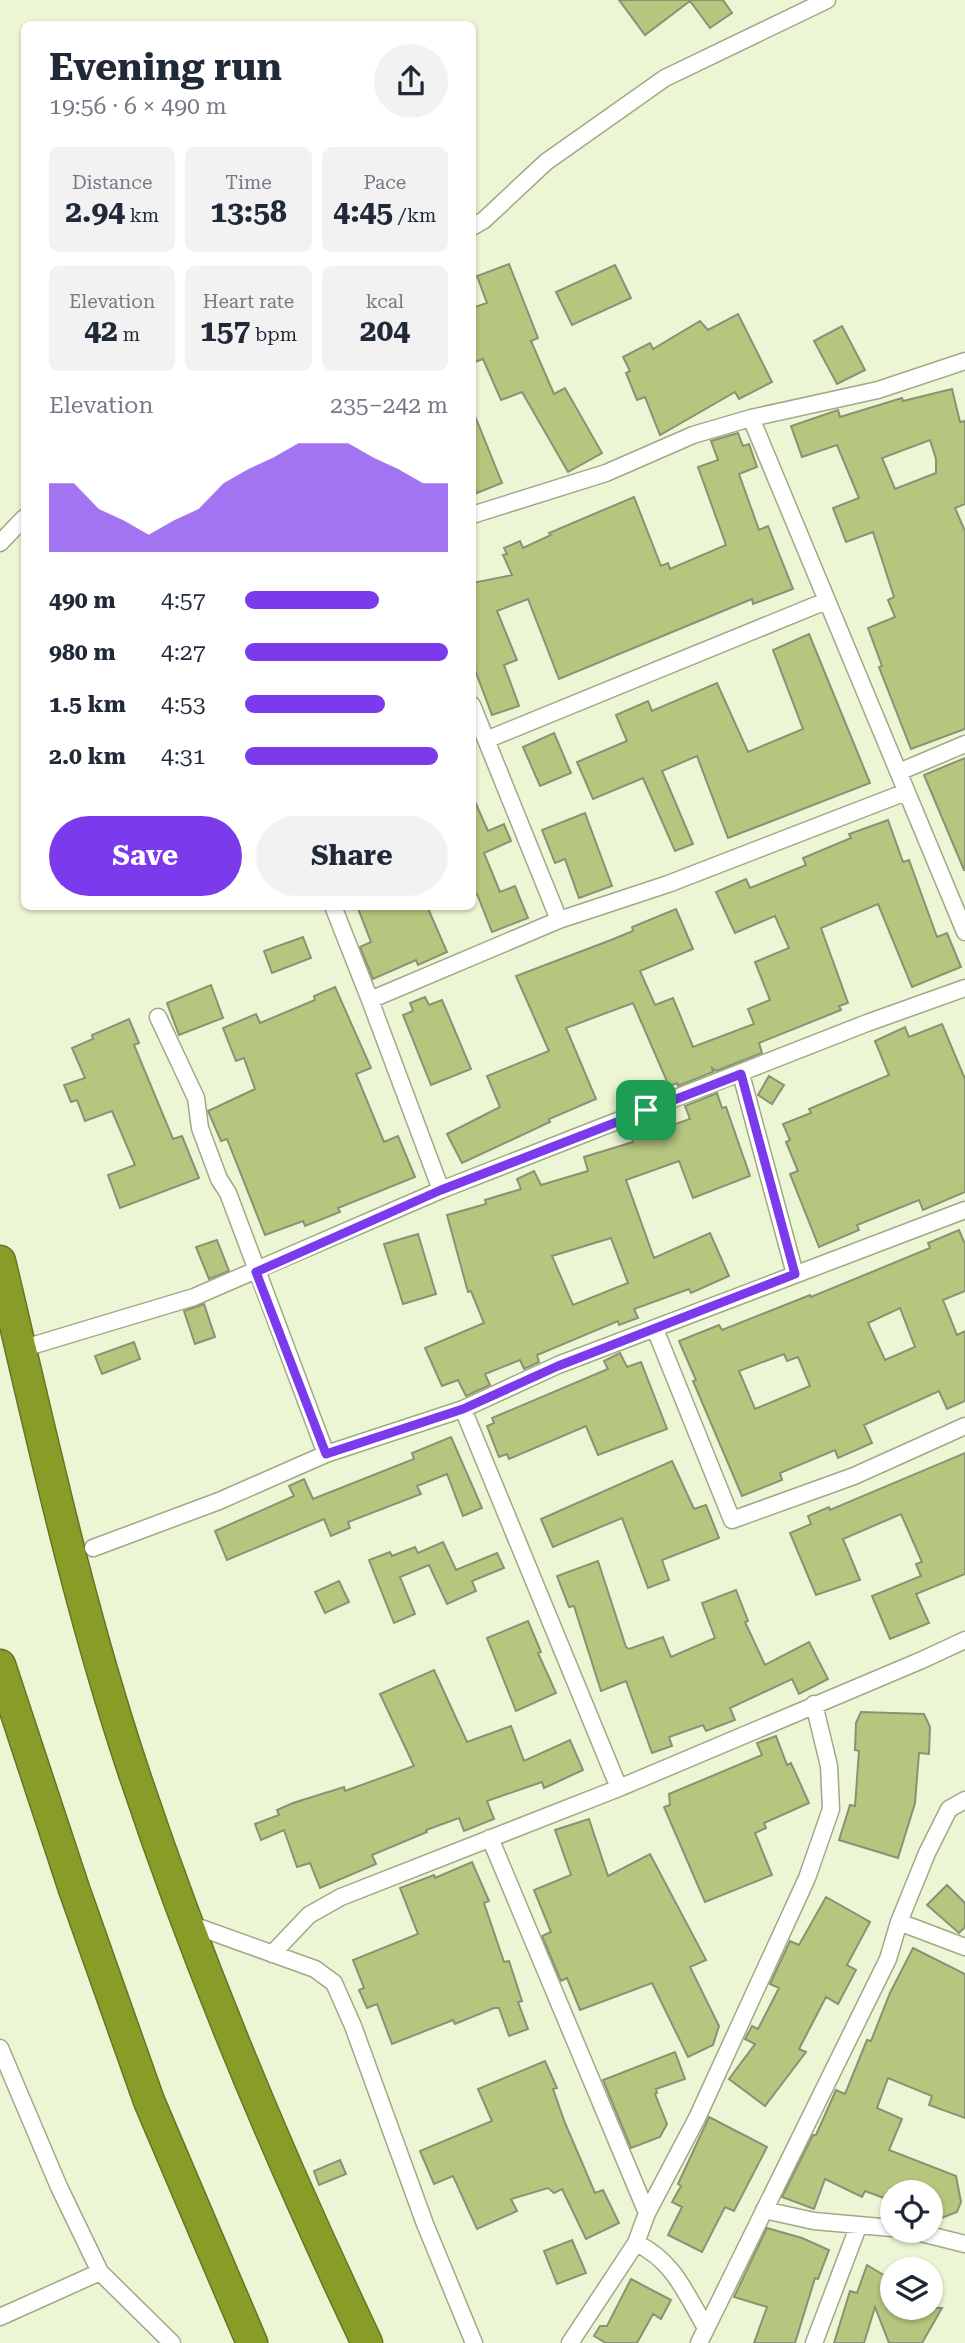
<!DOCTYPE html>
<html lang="en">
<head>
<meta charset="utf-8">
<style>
  :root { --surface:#fff; --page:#f2f2f3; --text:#1f2937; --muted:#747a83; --accent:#7c3aed }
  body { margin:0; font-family:"Roboto Serif",serif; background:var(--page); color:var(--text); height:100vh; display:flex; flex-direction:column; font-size:26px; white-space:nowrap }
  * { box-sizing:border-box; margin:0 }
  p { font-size:23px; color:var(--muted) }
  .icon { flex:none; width:38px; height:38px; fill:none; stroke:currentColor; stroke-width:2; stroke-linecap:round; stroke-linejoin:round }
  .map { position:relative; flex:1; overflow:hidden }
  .side { position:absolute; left:21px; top:21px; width:455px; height:889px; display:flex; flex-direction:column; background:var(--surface); border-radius:10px; box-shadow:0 2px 5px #0004 }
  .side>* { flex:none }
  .tools { position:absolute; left:880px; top:2180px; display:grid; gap:14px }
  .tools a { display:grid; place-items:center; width:63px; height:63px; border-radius:50%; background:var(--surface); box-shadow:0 2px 5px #0004; font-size:35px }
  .pin { position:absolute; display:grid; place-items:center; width:60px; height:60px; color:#fff; margin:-30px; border-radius:14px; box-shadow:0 4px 10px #0006 }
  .round { display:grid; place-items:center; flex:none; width:74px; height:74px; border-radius:37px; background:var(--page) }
  .headline { display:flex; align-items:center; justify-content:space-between; height:119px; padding:0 28px }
  h1 { font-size:38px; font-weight:700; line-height:52px }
  .metrics { display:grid; grid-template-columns:repeat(3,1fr); gap:10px; height:119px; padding:7px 28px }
  .metrics div { display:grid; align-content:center; border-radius:10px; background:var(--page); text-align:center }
  .metrics b { font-size:30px; font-weight:700 }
  .metrics small { font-size:19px; font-weight:400 }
  .metrics p { font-size:19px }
  .chart { height:196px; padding:14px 28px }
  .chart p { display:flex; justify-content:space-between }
  .chart svg { width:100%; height:126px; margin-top:7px; fill:var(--accent); opacity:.7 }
  .cta { display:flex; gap:14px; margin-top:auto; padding:14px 28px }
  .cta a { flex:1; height:80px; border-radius:42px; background:var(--accent); color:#fff; font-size:28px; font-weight:700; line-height:80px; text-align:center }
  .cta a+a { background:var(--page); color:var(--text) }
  ul { padding:0 28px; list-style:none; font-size:23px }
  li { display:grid; grid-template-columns:112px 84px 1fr; align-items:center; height:52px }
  li i { height:18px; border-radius:9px; background:var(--accent) }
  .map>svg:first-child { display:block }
  .building { fill:#b5c67e; stroke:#8a9273; stroke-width:2; fill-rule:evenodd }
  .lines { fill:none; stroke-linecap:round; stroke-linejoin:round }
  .street-casing { stroke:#a0a888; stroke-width:19 }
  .highway-casing { stroke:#667525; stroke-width:33 }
  .street { stroke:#fff; stroke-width:16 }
  .highway { stroke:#879d28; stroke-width:30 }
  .route-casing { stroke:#fff; stroke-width:14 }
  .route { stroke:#7c3aed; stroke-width:9 }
</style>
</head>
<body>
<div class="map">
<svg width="965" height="2343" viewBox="0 0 965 2343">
  <rect width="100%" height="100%" fill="#edf6d4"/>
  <!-- building -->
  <path class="building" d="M 619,0 L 723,0 L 732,13 L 710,28 L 690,1 L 645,35 Z
    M 509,264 L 538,338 L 531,341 L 554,394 L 565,388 L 602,453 L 568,472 L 522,392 L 501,400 L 483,359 L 472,363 L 472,308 L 487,303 L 477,276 Z
    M 615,265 L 631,298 L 572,325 L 556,292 Z
    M 738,314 L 772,382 L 739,399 L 735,392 L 660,435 L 645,397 L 637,400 L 626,373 L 630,371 L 623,357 L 650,343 L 653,349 L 700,321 L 708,330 Z
    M 842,326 L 865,370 L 837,384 L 814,341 Z
    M 952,389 L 960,422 L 965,421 L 965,504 L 955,508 L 965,531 L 965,729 L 911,749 L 879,667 L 882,666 L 868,628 L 895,617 L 888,600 L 894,597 L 873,532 L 846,542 L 833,508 L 859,498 L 837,445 L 802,457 L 791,426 L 838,410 L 840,417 L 902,398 L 903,401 ZM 930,440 L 936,459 L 936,473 L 895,489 L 882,458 Z
    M 473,411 L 502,483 L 477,493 L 472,483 Z
    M 738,433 L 743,446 L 749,444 L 757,467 L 739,474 L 759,530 L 768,526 L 793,589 L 753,604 L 752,599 L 559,679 L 528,599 L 497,611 L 517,660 L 504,665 L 519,706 L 492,715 L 472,662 L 472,583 L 512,575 L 503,555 L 507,554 L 504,548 L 520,541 L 523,548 L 551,535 L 549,533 L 634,497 L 661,566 L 668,563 L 670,569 L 726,545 L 698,467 L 718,460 L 711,441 Z
    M 809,634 L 870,783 L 728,838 L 697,756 L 662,771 L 693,844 L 675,851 L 643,778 L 593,799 L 577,762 L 627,741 L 616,715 L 648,701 L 652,711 L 717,683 L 748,752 L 803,729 L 773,650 Z
    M 554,733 L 571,773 L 540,786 L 523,747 Z
    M 965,758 L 965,870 L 964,870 L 924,775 Z
    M 472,795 L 488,831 L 504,824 L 511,841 L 484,853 L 500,892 L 515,886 L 528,918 L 492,932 L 477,894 L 472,896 Z
    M 585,813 L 612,886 L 579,898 L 565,859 L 555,863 L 542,830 Z
    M 888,820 L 903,862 L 909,860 L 937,937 L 947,933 L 961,967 L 912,987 L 878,904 L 821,928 L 848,1003 L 839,1006 L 841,1010 L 759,1043 L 762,1053 L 716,1071 L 712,1068 L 713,1072 L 678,1086 L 677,1083 L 669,1086 L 633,1003 L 566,1028 L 596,1099 L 549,1119 L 550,1122 L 462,1163 L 447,1134 L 500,1107 L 487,1076 L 549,1051 L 516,976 L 611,940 L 633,931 L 632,927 L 676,909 L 693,949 L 640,971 L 655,1005 L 673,998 L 693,1047 L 754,1024 L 748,1009 L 770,1000 L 755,962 L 789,948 L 775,916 L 735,933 L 716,892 L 746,879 L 750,888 L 806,865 L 803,858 L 851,838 L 849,834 Z
    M 357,906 L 427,906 L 447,952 L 418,965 L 416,960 L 373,979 L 360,947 L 371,942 Z
    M 303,937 L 311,958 L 272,973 L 264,951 Z
    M 211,985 L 223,1018 L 179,1035 L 167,1003 Z
    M 335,987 L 371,1068 L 356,1074 L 384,1142 L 398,1136 L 415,1177 L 338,1208 L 340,1212 L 305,1226 L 303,1221 L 265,1235 L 227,1139 L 221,1141 L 208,1111 L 255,1089 L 244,1058 L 236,1061 L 223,1028 L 256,1014 L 260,1023 L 315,1000 L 314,996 Z
    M 425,997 L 429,1005 L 442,1000 L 471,1069 L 431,1085 L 403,1015 L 413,1011 L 410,1003 Z
    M 129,1019 L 139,1043 L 134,1045 L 173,1139 L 182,1136 L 199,1178 L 120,1208 L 108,1175 L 135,1165 L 112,1111 L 85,1121 L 77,1100 L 71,1102 L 64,1085 L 85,1078 L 72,1048 L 93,1039 L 92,1035 Z
    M 942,1024 L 965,1079 L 965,1192 L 923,1210 L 919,1200 L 857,1225 L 859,1230 L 819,1247 L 790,1174 L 798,1171 L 786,1142 L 790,1140 L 783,1124 L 811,1113 L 809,1109 L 889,1075 L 875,1041 L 905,1027 L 909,1037 Z
    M 769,1076 L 784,1085 L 772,1104 L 758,1095 Z
    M 717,1093 L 722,1108 L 726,1107 L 750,1176 L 693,1198 L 679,1161 L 626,1180 L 654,1258 L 710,1233 L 729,1276 L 691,1293 L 689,1289 L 634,1309 L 638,1318 L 619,1325 L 618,1321 L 537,1355 L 539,1362 L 524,1369 L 520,1360 L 485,1374 L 490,1385 L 466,1396 L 458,1380 L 442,1386 L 425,1348 L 484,1323 L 471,1291 L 468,1292 L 447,1215 L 486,1204 L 485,1200 L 521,1189 L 517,1179 L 534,1171 L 541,1185 L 588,1171 L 584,1157 L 633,1142 L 632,1139 L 690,1119 L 685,1106 ZM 611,1238 L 628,1283 L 573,1305 L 552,1256 Z
    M 959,1230 L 965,1244 L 965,1291 L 943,1300 L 957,1335 L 965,1331 L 965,1401 L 947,1409 L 939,1391 L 864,1425 L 872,1443 L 838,1458 L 835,1450 L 780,1473 L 782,1480 L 742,1496 L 693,1381 L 696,1380 L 679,1341 L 719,1325 L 722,1330 L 810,1295 L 811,1297 L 930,1248 L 928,1243 ZM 900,1308 L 915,1347 L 885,1360 L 868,1323 ZM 784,1354 L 787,1361 L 798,1357 L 810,1386 L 755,1409 L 739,1371 Z
    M 418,1234 L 436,1294 L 403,1304 L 384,1244 Z
    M 217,1240 L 229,1271 L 209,1279 L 196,1247 Z
    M 204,1304 L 215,1337 L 195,1344 L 184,1311 Z
    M 134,1342 L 140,1359 L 102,1374 L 95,1356 Z
    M 620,1353 L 627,1367 L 641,1362 L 667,1429 L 598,1455 L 586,1426 L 509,1459 L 507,1454 L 499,1457 L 487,1426 L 494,1423 L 492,1418 L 608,1369 L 604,1361 Z
    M 451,1437 L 482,1508 L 463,1516 L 447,1474 L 417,1486 L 421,1494 L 348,1522 L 350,1528 L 331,1536 L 324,1519 L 227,1560 L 215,1531 L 294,1496 L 289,1486 L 304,1479 L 313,1499 L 414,1459 L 412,1453 Z
    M 965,1453 L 965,1574 L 916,1594 L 929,1623 L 890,1639 L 872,1596 L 921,1576 L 916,1564 L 922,1562 L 901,1514 L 843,1539 L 860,1580 L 816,1595 L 790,1533 L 811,1524 L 808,1516 L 829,1507 L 830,1510 Z
    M 672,1461 L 694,1509 L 706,1505 L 719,1538 L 662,1560 L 669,1580 L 648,1588 L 622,1518 L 553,1547 L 541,1519 Z
    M 443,1542 L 456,1570 L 497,1553 L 504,1568 L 472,1581 L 476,1591 L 447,1604 L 429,1565 L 400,1577 L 415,1614 L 394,1623 L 369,1560 L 390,1552 L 392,1556 L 415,1547 L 418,1553 Z
    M 598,1561 L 626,1647 L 629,1649 L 663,1637 L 671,1657 L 715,1638 L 702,1603 L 736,1590 L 748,1621 L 745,1622 L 765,1665 L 809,1642 L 828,1679 L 799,1694 L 792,1679 L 730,1708 L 735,1720 L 706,1731 L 703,1725 L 669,1737 L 672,1746 L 652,1753 L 626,1681 L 601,1691 L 574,1606 L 569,1607 L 557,1576 Z
    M 339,1581 L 349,1602 L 325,1613 L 315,1592 Z
    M 528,1621 L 541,1652 L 538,1653 L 556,1693 L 516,1711 L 487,1638 Z
    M 434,1670 L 467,1742 L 511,1726 L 524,1761 L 570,1740 L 583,1770 L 544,1788 L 542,1782 L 487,1801 L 494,1819 L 464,1831 L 459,1818 L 426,1830 L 427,1832 L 372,1855 L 376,1864 L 320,1888 L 310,1863 L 297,1867 L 284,1830 L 261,1840 L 255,1824 L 279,1815 L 277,1810 L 293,1803 L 344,1787 L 345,1791 L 414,1766 L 380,1694 Z
    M 861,1712 L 924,1714 L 930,1727 L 929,1754 L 919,1753 L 915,1803 L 898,1858 L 839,1840 L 850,1805 L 855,1806 L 859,1751 L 855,1750 L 856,1723 Z
    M 776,1736 L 787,1765 L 791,1763 L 809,1803 L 764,1823 L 766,1828 L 755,1833 L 772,1875 L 705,1902 L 664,1807 L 670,1805 L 669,1794 L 762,1755 L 757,1743 Z
    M 589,1819 L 608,1876 L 650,1854 L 706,1960 L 690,1967 L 719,2026 L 713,2045 L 688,2057 L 652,1983 L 580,2010 L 567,1978 L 561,1981 L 542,1936 L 551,1932 L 534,1890 L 571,1875 L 555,1830 Z
    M 472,1862 L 489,1901 L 484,1903 L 504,1962 L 509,1961 L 522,2001 L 518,2002 L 528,2029 L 509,2036 L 499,2008 L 494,2008 L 455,2024 L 453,2020 L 392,2044 L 377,2004 L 367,2008 L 359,1990 L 364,1988 L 353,1960 L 418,1934 L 400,1888 L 434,1875 L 435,1878 Z
    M 947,1885 L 965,1903 L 965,1927 L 959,1933 L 927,1905 Z
    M 826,1897 L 870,1922 L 847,1965 L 856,1970 L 838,2004 L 826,1997 L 799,2049 L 806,2052 L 765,2106 L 729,2079 L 755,2044 L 745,2039 L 752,2026 L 758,2029 L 779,1988 L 770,1984 L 790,1941 L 799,1945 Z
    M 913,1948 L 965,1974 L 965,2118 L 929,2105 L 932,2096 L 888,2078 L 877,2108 L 902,2119 L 889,2150 L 956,2176 L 961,2202 L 957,2212 L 939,2219 L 931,2216 L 931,2193 L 892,2193 L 892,2201 L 865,2191 L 862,2197 L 825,2179 L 814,2209 L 782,2197 L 813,2135 L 816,2135 L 836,2090 L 845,2094 L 867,2040 L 871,2041 L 890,1993 Z
    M 675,2052 L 685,2079 L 656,2089 L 657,2093 L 655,2094 L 667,2124 L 660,2137 L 631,2148 L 603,2080 Z
    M 545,2061 L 557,2088 L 553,2089 L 565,2123 L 595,2193 L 603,2190 L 619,2223 L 586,2239 L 562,2189 L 554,2193 L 548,2188 L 511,2199 L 517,2211 L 477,2229 L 453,2176 L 434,2184 L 420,2151 L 492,2121 L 478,2089 Z
    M 709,2117 L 767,2147 L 734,2211 L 725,2207 L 702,2252 L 668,2235 L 682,2207 L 672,2202 L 681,2186 L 678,2184 Z
    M 340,2160 L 346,2174 L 319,2185 L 314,2171 Z
    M 767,2228 L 802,2238 L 829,2250 L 818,2279 L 815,2278 L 795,2343 L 754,2343 L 767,2307 L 734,2297 Z
    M 572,2240 L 586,2273 L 557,2284 L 544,2251 Z
    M 867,2265 L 892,2280 L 892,2308 L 942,2308 L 922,2343 L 889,2343 L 875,2307 L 864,2343 L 834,2343 L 850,2291 L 857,2293 Z
    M 631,2279 L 671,2300 L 661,2319 L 653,2314 L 637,2343 L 606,2343 L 594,2336 L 600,2326 L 607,2326 Z"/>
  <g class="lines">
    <defs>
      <path id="street" d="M 472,227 L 484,220 L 546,162 L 665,78 L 827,0
        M 751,418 L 965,932
        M 472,515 L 606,473 L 693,435 L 751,418 L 878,390 L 965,361
        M 0,543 L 24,518
        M 472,705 L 559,920
        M 486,740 L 826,601
        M 899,772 L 965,744
        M 333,906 L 370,1000 L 441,1190
        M 370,1000 L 559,920 L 668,884 L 906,792
        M 158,1017 L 196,1098 L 200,1128 L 219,1179 L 228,1193 L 326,1454
        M 741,1074 L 795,1274
        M 655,1329 L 732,1520 L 854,1476 L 965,1426
        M 21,1349 L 194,1297 L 441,1190 L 867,1023 L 965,988
        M 463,1409 L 619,1788
        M 93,1548 L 219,1501 L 326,1454 L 463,1409 L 558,1365 L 965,1210
        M 490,1838 L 647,2213
        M 899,1922 L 965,1947
        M 187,1923 L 315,1969 L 334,1983 L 353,2026 L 425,2224 L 474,2343
        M 272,1954 L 309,1915 L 341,1897 L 619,1788 L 922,1660 L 965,1640
        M 0,2048 L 59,2187 L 100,2272 L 172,2343
        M 764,2210 L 814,2221 L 892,2228
        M 913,2231 L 965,2244
        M 636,2243 C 674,2261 686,2294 706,2328
        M 0,2317 L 100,2272
        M 570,2343 L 636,2243 L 647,2213 L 697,2118 L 807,1878 L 831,1809 L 829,1766 L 814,1704
        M 699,2343 L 888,1959 L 899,1922 L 927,1853 L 949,1809 L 965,1800
        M 814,2343 L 858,2227"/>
      <path id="highway" d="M 0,1261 C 41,1433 78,1606 134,1773 C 199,1968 279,2158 367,2343
        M 0,1665 L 74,1889 L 149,2101 L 252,2343"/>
    </defs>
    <!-- street casing -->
    <use href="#street" class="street-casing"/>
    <!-- highway casing -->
    <use href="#highway" class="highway-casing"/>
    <!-- street -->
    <use href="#street" class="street"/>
    <!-- highway -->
    <use href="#highway" class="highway"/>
  </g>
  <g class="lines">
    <defs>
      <path id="route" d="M 741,1074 L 795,1274 L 558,1366 L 463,1409 L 326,1454 L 256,1272 L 441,1190 Z"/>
    </defs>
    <!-- route casing -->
    <use href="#route" class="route-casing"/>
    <!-- route -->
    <use href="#route" class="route"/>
  </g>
</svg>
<div class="tools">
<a><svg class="icon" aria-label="locate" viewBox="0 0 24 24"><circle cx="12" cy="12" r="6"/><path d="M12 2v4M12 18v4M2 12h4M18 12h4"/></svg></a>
<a><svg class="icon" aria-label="layers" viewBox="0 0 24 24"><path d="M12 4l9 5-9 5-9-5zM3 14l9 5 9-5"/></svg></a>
</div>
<div class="pin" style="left:646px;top:1110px;background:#1e9e55"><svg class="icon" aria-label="arrive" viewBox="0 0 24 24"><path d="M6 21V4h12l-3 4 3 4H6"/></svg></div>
<section class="side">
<div class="headline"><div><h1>Evening run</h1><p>19:56 · 6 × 490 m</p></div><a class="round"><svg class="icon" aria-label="share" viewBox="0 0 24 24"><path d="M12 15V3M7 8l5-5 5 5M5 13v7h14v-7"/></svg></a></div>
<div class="metrics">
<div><p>Distance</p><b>2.94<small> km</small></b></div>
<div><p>Time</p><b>13:58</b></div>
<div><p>Pace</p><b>4:45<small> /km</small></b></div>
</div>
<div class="metrics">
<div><p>Elevation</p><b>42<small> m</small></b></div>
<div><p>Heart rate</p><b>157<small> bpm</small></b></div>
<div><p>kcal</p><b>204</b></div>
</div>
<div class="chart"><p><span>Elevation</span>235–242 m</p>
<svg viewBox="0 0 160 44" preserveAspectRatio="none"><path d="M0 44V20L10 20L20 29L30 33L40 38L50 33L60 29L70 20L80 15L90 11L100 6L110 6L120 6L130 11L140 15L150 20L160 20V44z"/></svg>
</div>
<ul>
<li><b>490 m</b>4:57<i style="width:66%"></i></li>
<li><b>980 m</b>4:27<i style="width:100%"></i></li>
<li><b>1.5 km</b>4:53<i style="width:69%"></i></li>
<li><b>2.0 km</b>4:31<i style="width:95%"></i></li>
</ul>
<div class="cta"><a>Save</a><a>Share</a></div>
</section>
</div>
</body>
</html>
